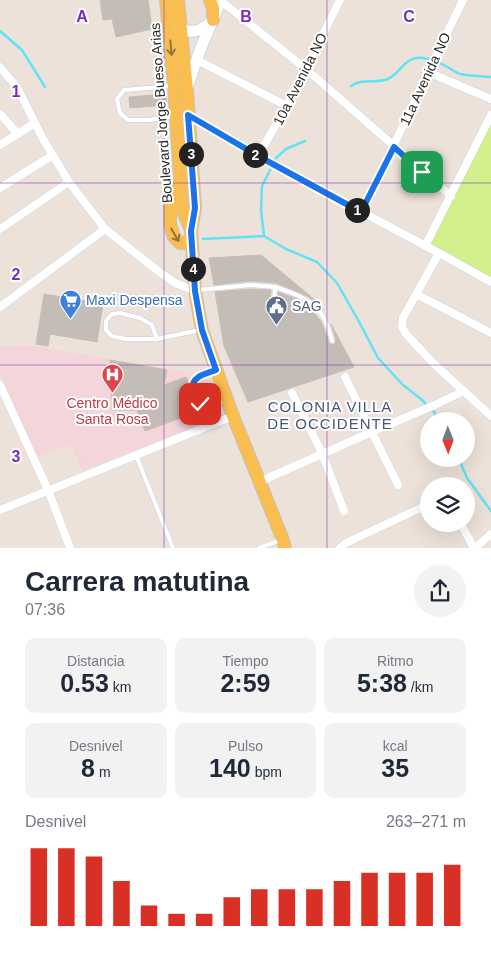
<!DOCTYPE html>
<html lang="es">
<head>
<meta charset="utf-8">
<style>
  :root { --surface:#fff; --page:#f2f2f3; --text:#1f2937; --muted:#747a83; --accent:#d93025 }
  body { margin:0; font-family:Helvetica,sans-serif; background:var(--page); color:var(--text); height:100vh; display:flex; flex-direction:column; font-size:19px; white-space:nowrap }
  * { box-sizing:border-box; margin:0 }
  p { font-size:16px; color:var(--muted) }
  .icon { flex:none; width:28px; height:28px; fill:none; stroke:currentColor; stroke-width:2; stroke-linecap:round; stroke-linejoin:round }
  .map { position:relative; height:548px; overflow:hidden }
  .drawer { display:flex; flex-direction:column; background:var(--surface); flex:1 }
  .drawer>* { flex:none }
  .needle { width:32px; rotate:179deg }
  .tools { position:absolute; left:420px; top:412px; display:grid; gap:10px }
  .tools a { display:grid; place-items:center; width:55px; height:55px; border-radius:50%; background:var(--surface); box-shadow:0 5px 20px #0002; font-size:25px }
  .pin { position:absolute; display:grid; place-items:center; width:42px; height:42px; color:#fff; margin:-21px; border-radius:10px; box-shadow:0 2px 8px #0006 }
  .km { position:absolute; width:25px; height:25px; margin:-12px; border-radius:50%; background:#222; color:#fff; font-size:14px; line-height:25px; text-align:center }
  .round { display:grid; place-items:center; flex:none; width:52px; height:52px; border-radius:26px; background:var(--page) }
  .summary { display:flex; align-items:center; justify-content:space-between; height:85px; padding:0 25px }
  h1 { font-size:28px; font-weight:700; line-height:38px }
  .metrics { display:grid; grid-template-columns:repeat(3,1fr); gap:8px; height:85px; padding:5px 25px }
  .metrics div { display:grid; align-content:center; border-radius:10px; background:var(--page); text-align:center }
  .metrics b { font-size:25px; font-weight:700 }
  .metrics small { font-size:14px; font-weight:400 }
  .metrics p { font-size:14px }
  .chart { height:140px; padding:10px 25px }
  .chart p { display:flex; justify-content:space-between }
  .chart svg { width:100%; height:90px; margin-top:5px; stroke:var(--accent); stroke-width:6 }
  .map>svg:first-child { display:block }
  .medical { fill:#f4d5da }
  .pitch { fill:#d1f08b }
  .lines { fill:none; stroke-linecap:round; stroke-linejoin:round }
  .stream { stroke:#63e2f7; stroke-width:2.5 }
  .building { fill:#c4bcb6; stroke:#c7beb3 }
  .lane-casing { stroke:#ced5e3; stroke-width:5.5 }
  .street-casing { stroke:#ced5e3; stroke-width:9 }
  .secondary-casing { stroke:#ced5e3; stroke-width:13 }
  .primary-casing { stroke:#c3c3c3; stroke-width:14 }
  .lane { stroke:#fff; stroke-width:4 }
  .street { stroke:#fff; stroke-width:8 }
  .secondary { stroke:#fff; stroke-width:11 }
  .primary { stroke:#fabe50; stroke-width:12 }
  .oneway { stroke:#92743c }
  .route-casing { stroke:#fff; stroke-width:10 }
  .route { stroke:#1a73e8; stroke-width:6 }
  .grid { fill:none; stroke:#7b2cbf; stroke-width:1; stroke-opacity:0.55 }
  .labels { text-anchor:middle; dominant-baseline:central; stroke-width:4; stroke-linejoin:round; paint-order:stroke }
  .street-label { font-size:14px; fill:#292929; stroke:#fff }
  .shop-label { font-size:14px; fill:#366cbe; stroke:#fff; text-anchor:start }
  .service-label { font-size:14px; fill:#4e5e75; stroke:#fff; text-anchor:start }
  .health-label { font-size:14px; fill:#be3a42; stroke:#fff }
  .neighbourhood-label { font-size:15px; letter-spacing:1px; fill:#46567c; stroke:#fff }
  .grid-label { font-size:16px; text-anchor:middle; font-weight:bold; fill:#7b2cbf; stroke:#fff; stroke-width:4; stroke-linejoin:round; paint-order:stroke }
</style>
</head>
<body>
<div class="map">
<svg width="491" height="548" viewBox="0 0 491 548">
  <rect width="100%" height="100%" fill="#ece2d9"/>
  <!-- medical -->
  <path class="medical" d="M 26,345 L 195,373 L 205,370 L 222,416 L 83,470 L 71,444 L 37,457 L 0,373 L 0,347 Z"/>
  <!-- pitch -->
  <path class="pitch" d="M 491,114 L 491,282 L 425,246 Z"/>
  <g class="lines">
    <!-- stream -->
    <path class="stream" d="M 0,31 L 22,50 L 45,87
      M 351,86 C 362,78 376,84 388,79 C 399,74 404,60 416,58 C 426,56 441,63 449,68 C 453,70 456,73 460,74 C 469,76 481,76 491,77
      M 264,236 L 261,210 L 262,186 L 276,158 L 286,149 L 305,141
      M 203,239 L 264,236 L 286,249 L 317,262 L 337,283 L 357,318 L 378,358 L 403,385 L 421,399 L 434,412 L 440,421
      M 459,459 L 467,478 L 491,511"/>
  </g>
  <!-- building -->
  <path class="building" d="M 100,0 L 148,0 L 152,29 L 116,37 L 112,19 L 103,20 Z
    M 166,94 L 167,105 L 130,108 L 129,97 Z
    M 261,255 L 321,305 L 323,310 L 315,302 L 307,296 L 276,283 L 251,281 L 214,285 L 209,258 Z
    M 251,289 L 271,290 L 270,304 L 273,308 L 277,306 L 278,292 L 295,298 L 310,308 L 321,321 L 329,342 L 333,345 L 335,343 L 336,340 L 331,324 L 354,367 L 248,402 L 224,346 L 215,292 Z
    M 44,294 L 103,304 L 97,342 L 50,334 L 48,346 L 36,344 Z
    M 110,360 L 167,370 L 164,385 L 186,377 L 199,411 L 145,431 L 137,410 L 112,410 Z"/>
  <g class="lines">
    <defs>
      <path id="lane" d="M 171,86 L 124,90 L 117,99 L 120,113 L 128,120 L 149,120 L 174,116
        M 275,287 C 308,298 324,305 332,341
        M 197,290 L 251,285 L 275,287 L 274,304
        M 157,339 L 152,325 L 140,318 L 120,313 L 112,314 L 106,321 L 106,330 L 112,336 L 125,339 L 157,339 L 200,330
        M 215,370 C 207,373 195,375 193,384 L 200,404 L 203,406 L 208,407 L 225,401
        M 136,455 L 173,548
        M 259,548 L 281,540"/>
      <path id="street" d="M 221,1 L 306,69 L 451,196
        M 197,60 L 287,106
        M 0,67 L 17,87 L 43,139 L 69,182 L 105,229 L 158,271 L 175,283 L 195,291
        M 428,72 L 491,99
        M 0,114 L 18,134
        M 188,115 L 268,162 L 439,253 L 491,282
        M 0,145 L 35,123
        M 258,156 L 290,100 L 340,0
        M 0,188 L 53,155
        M 361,212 C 396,142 429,70 463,0
        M 0,229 L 69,182
        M 425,246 L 491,115
        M 439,253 L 403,318 L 402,327 L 406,334 L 433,363 L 491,416
        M 416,294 L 491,333
        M 0,307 L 105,229
        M 345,377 L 398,485
        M 0,385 L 48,490 L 70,548
        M 292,393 L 322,453 L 344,511
        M 259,482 L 383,427 L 435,405 L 464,391
        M 0,510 L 233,416
        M 461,524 L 474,548
        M 340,548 L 346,543 L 429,504
        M 475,548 L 491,534"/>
      <path id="secondary" d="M 174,25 C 188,35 199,33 211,22
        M 187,88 L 200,50 L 221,0"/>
      <path id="primary" d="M 166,0 L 174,85 L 182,209 L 191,230
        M 178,0 L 187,90 L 195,208 L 191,231 L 195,291 L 202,330 L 233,416 L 283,540 L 285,548
        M 210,0 L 213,8 L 213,20
        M 180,184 L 170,204 L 170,225 L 174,237 L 180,243 L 186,243 L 191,238"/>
    </defs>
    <!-- lane casing -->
    <use href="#lane" class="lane-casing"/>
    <!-- street casing -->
    <use href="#street" class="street-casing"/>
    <!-- secondary casing -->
    <use href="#secondary" class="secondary-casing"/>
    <!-- primary casing -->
    <use href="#primary" class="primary-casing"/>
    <!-- lane -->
    <use href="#lane" class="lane"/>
    <!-- street -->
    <use href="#street" class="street"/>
    <!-- secondary -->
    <use href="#secondary" class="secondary"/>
    <!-- primary -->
    <use href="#primary" class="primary"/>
  </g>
  <!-- one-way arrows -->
  <defs><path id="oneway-shaft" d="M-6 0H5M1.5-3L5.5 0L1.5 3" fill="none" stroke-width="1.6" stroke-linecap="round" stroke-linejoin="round" transform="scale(1.25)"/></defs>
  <g class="oneway">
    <use href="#oneway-shaft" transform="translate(171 48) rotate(85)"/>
    <use href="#oneway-shaft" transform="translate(175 235) rotate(60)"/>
  </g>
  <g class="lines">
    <defs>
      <path id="route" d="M 200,404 L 193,384 C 196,375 208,373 216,370 L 202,330 L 195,291 L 191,231 L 195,208 L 188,115 L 258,156 L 361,212 L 394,147 L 422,172"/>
    </defs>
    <!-- route casing -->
    <use href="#route" class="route-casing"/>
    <!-- route -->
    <use href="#route" class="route"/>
  </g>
  <!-- grid -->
  <path class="grid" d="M 164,0 L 164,548M 327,0 L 327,548M 0,183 L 491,183M 0,365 L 491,365"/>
  <!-- icons -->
  <defs>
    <symbol id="supermarket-pin" viewBox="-11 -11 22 30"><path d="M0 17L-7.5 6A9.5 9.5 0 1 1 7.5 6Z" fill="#3f7fe0" stroke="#fff"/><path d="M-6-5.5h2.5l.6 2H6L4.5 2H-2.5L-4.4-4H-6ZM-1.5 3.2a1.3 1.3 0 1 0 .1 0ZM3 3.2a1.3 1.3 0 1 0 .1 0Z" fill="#fff"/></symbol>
    <symbol id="civic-pin" viewBox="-11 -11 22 30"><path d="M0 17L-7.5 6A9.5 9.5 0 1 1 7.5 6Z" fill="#5c6f8a" stroke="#fff"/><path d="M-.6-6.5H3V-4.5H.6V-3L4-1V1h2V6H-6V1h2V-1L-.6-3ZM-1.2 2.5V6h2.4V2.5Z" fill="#fff"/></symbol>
    <symbol id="hospital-pin" viewBox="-11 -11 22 30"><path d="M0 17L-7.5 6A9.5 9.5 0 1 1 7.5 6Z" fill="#e0444e" stroke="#fff"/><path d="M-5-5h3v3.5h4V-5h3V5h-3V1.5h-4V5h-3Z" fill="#fff"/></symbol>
  </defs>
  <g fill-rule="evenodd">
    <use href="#supermarket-pin" x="58" y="288" width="25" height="34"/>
    <use href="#civic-pin" x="264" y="294" width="25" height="34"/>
    <use href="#hospital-pin" x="100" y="362" width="25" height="34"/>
  </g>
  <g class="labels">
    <!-- street labels -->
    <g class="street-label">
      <text transform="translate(300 79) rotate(-63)">10a Avenida NO</text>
      <text transform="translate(425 79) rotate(-65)">11a Avenida NO</text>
      <text transform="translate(161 113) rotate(-94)">Boulevard Jorge Bueso Arias</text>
    </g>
    <!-- shop labels -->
    <g class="shop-label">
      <text x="86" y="300">Maxi Despensa</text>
    </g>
    <!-- service labels -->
    <g class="service-label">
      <text x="292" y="306">SAG</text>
    </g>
    <!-- health labels -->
    <g class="health-label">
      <text x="112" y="403">Centro Médico<tspan x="112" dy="16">Santa Rosa</tspan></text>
    </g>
    <!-- neighbourhood labels -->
    <g class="neighbourhood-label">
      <text x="330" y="406">COLONIA VILLA<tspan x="330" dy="17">DE OCCIDENTE</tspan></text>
    </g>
  </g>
  <g class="grid-label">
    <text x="82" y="22">A</text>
    <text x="246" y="22">B</text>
    <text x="409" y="22">C</text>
    <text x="16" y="97">1</text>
    <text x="16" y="280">2</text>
    <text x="16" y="462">3</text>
  </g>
</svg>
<div class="tools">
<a><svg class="needle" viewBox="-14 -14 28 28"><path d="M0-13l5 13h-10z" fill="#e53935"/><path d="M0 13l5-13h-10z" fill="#747a83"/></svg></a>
<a><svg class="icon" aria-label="layers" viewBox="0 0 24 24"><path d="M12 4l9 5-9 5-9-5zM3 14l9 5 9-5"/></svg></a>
</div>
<div class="pin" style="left:422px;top:172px;background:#1e9e55"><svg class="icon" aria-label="arrive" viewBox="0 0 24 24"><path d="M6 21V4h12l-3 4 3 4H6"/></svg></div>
<div class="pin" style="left:200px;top:404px;background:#d93025"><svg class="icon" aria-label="check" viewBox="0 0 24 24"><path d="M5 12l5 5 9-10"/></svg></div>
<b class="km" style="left:357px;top:210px">1</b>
<b class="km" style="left:255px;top:155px">2</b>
<b class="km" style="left:191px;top:154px">3</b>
<b class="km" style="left:193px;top:269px">4</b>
</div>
<section class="drawer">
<div class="summary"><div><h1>Carrera matutina</h1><p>07:36</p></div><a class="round"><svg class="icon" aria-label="share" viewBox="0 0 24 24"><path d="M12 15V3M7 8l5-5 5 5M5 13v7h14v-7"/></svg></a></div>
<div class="metrics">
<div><p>Distancia</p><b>0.53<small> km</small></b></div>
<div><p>Tiempo</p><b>2:59</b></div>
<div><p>Ritmo</p><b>5:38<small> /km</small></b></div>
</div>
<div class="metrics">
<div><p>Desnivel</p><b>8<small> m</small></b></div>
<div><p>Pulso</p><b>140<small> bpm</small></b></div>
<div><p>kcal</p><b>35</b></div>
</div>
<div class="chart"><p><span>Desnivel</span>263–271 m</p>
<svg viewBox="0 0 160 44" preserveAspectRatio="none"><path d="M5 44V6M15 44V6M25 44V10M35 44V22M45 44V34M55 44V38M65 44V38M75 44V30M85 44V26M95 44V26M105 44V26M115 44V22M125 44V18M135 44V18M145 44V18M155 44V14"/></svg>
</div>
</section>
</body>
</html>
